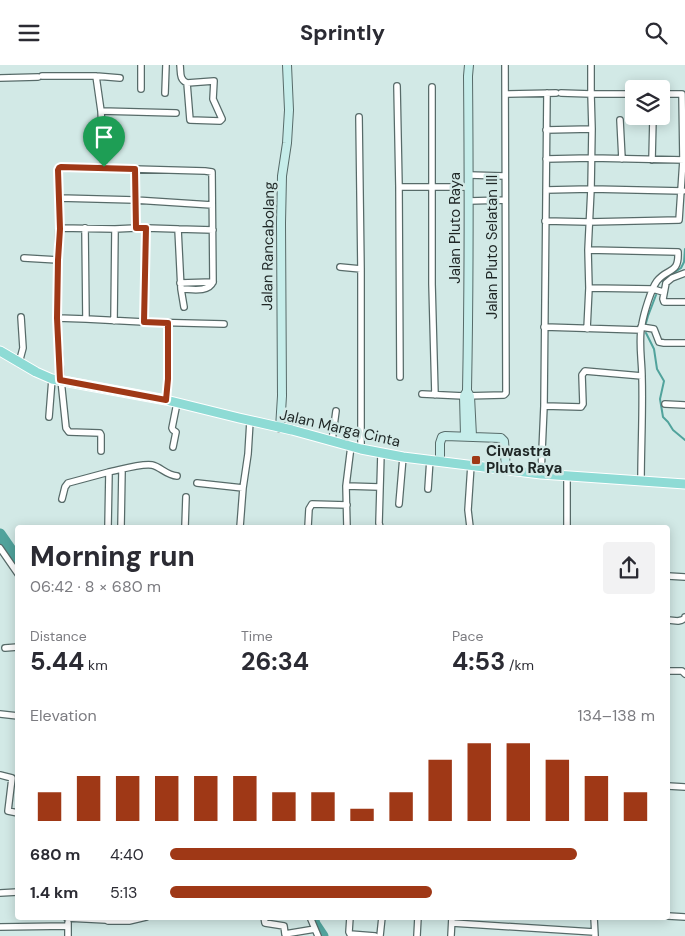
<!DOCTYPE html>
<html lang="en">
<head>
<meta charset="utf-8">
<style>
  :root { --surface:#fff; --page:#f2f2f3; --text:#2b2b33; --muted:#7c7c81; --accent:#9f3816 }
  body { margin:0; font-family:"DM Sans",sans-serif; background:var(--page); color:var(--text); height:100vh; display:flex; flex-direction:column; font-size:19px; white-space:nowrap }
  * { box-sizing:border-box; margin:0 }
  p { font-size:16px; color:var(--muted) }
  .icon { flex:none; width:28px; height:28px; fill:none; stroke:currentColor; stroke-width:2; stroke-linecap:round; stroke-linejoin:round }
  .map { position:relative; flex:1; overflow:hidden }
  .panel { position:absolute; left:15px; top:460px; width:655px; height:395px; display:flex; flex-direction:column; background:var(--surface); border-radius:5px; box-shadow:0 2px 12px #0003 }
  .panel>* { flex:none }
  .tools { position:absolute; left:625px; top:15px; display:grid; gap:10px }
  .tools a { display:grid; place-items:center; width:45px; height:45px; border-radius:5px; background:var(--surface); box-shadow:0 2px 12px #0003; font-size:25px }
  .pin { position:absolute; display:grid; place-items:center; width:42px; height:42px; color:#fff; margin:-51px -21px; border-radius:50% 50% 50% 0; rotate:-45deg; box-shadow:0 0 5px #0007 }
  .pin .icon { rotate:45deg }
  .round { display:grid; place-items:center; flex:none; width:52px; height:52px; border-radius:5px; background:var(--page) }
  .summary { display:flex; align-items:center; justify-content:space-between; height:85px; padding:0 15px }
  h1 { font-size:28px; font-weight:700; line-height:38px }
  .metrics { display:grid; grid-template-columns:repeat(3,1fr); gap:8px; height:85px; padding:5px 15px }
  .metrics div { display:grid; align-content:center }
  .metrics b { font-size:25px; font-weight:700 }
  .metrics small { font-size:14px; font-weight:400 }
  .metrics p { font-size:14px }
  .chart { height:140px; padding:10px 15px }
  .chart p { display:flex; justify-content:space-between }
  .chart svg { width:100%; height:90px; margin-top:5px; stroke:var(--accent); stroke-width:6 }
  ul { padding:0 15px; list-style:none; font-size:16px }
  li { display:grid; grid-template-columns:80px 60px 1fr; align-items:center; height:38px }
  li i { height:12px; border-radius:6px; background:var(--accent) }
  header { display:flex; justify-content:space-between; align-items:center; height:65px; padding:0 15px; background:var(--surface); font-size:22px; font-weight:700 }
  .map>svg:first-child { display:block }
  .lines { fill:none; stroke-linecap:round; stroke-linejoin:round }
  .stream { stroke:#51a39c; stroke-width:2 }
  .river { stroke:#51a39c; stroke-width:11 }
  .street-casing { stroke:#576b69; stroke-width:8 }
  .secondary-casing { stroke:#576b69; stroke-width:10 }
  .primary-casing { stroke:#fff; stroke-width:11 }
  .street { stroke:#fff; stroke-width:5.5 }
  .secondary { stroke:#c6edea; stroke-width:8 }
  .primary { stroke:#8edbd5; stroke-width:9 }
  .route-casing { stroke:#fff; stroke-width:10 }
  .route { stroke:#9f3816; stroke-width:6 }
  .poi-dot { fill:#9f3816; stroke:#d2e9e6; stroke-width:2 }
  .labels { text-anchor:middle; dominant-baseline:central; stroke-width:5; stroke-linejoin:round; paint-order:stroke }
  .street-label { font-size:15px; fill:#1e2625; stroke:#d2e9e6 }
  .poi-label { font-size:15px; font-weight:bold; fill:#1e2625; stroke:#d2e9e6; text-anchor:start }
</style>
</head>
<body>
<header><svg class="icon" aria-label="menu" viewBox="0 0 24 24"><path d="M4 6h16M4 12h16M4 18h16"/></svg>Sprintly<svg class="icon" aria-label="search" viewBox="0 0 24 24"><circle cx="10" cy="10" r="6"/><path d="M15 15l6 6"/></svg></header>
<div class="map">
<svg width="685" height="871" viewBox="0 0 685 871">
  <rect width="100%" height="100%" fill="#d2e9e6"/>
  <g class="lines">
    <!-- stream -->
    <path class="stream" d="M 662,216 L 681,203 L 684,197 L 685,184
      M 646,258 L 648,251 L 656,230
      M 646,268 L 654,284 L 657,304 L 664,316 L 660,334 L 663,352 L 668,357 L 673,365 L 685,375"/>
    <!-- river -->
    <path class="river" d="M 0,469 L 18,495
      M 313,852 L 315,859 L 323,871"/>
    <defs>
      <path id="street" d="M 180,0 C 181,8 179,14 187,18 L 190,55 L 220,56 L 222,54 L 213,34 L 214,16 L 187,18
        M 42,11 L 96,11 L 120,13
        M 96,11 L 101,46 L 104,102
        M 0,13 L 38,12
        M 397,21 L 399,122
        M 432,22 L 432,219 L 435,330
        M 141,24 L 141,0
        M 165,28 L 166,0
        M 561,28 L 591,29 L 591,0
        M 505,29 L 556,28
        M 101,46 L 176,48
        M 359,52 L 361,204 L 361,384
        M 620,55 L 622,94
        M 592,64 L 591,29 L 634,29
        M 546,65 L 592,64 L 591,124 L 588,185 L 589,223 L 587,264
        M 546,94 L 591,93 L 685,95
        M 652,95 L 653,53
        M 469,110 L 504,111
        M 546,125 L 591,124 L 683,126
        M 59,133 L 135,135 L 212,140
        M 469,136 L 505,135
        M 545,156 L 589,157 L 679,155 L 683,95 L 682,29 L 661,29
        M 59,163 L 115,164 L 114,256
        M 85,163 L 86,254 L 144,257 L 146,163 L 136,163 L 135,104
        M 146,163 L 178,164
        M 115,164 L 136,163
        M 588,185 L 678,187 C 679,210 668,202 657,216 C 651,224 644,248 642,259 C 638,274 642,296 642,312 C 643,347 641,382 641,416
        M 24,193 L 58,195
        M 340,202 L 361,204
        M 685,208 L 672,213 L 666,218 L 663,234 L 664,237 L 685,237
        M 213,217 C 208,228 191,224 181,224 L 178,164 L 213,165
        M 589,223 L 653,224 L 663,227
        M 181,224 L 184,242
        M 57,253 L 86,254
        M 144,257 L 224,259
        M 544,262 L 641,265
        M 641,262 L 654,264 L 659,277 L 664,278 L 685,278
        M 19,298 L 23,283 L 21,252
        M 400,312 L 399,122 L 469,122
        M 422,329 L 464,331 L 504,330 L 506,328 L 505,0
        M 166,335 L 168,313 L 168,258
        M 665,339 L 685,340
        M 544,341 L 581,342 L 583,339 L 582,310 L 585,306 L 642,311
        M 49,352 L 52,314
        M 332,376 L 336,346
        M 173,382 L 176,367 L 173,365 L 172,363 L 177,338
        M 101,386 L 101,370 L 100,368 L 69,367 L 66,363 L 61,315 L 57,253 L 58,195 L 59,163 L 59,103 L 61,102 L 205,106 L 212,107 L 213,217 L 180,218
        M 109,407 C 119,405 142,398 152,400 C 161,402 166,410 177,411
        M 541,409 L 544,341 L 547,28
        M 197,418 L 243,423
        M 346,421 L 379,422
        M 428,424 L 430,394
        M 62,434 L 65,422 L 68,418 L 109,407 L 108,462
        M 399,439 L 403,392
        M 121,462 L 122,405
        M 185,462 L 186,432
        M 240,462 L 243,423 L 248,389 L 250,356
        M 308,462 L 309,444 L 312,439 L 347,440
        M 347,462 L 346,421 L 351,381
        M 380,462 L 379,458 L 381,388
        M 470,462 L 468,445 L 471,400
        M 567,462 L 567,410
        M 0,483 L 18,509
        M 668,511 L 685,512
        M 668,555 L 678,556 L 682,555 L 685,553 L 685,552
        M 5,583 L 18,582
        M 668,606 L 682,606 L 685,609
        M 0,649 L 18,651
        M 0,710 L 12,713 L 8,746 L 18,748
        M 668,721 L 685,722
        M 0,828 L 18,827
        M 668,851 L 685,852
        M 264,852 L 265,858 L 284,861 L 285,869 L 315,864
        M 310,852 L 318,871
        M 350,852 L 349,867 L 350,869 L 375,871
        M 594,852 L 595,871
        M 67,853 L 106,855 L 108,856 L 129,856 L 146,852
        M 68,858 L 68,871
        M 452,858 L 594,867
        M 0,862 L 68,861
        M 380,871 L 382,852
        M 417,871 L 418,852
        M 451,871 L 452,852"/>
      <path id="secondary" d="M 467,326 L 470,331 L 472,371
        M 280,363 L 282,331 L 281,158 L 282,111 L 287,78 L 289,45 L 287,0
        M 465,371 L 464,331 L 467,326 C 469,221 469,116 468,11 L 469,0
        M 440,396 L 440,378 L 442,372 L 445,371 L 501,373 L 504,376 L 506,404"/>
      <path id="primary" d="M 0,286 L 36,307 L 52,314 L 166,335 L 239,353 L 292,365 L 361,384 L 403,392 L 541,409 L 685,419"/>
    </defs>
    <!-- street casing -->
    <use href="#street" class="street-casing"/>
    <!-- secondary casing -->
    <use href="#secondary" class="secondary-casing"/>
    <!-- primary casing -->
    <use href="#primary" class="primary-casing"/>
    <!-- street -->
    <use href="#street" class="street"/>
    <!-- secondary -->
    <use href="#secondary" class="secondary"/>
    <!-- primary -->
    <use href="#primary" class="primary"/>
  </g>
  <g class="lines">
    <defs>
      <path id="route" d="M 61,102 L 135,104 L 136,163 L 146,163 L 144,257 L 168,258 L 168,314 L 166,335 L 60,315 L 57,253 L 58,195 L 60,164 L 58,105 L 59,103 Z"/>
    </defs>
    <!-- route casing -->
    <use href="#route" class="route-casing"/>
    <!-- route -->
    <use href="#route" class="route"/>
  </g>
  <!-- markers -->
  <rect class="poi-dot" x="471" y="390" width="10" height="10" rx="2.5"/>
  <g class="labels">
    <!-- street labels -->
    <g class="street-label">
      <text transform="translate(455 163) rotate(-90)">Jalan Pluto Raya</text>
      <text transform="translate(268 181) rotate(-89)">Jalan Rancabolang</text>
      <text transform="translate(492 182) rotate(-90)">Jalan Pluto Selatan III</text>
      <text transform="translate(340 363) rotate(13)">Jalan Marga Cinta</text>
    </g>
    <!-- poi labels -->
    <g class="poi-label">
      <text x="486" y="386">Ciwastra<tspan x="486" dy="17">Pluto Raya</tspan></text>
    </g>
  </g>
</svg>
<div class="tools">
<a><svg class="icon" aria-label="layers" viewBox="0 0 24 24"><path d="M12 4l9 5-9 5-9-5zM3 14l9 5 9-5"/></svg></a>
</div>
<div class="pin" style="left:104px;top:102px;background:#1e9e55"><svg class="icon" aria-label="arrive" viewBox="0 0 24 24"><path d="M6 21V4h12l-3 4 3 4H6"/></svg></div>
<section class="panel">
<div class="summary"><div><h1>Morning run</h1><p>06:42 · 8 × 680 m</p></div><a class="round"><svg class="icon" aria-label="share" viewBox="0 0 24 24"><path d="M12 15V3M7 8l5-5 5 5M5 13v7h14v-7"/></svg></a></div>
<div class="metrics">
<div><p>Distance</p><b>5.44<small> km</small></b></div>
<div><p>Time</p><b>26:34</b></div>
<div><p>Pace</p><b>4:53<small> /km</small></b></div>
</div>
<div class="chart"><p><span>Elevation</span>134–138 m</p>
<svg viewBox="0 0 160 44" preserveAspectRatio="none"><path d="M5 44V30M15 44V22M25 44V22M35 44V22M45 44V22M55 44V22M65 44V30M75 44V30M85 44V38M95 44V30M105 44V14M115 44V6M125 44V6M135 44V14M145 44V22M155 44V30"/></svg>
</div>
<ul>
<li><b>680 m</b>4:40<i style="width:84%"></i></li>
<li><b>1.4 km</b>5:13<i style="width:54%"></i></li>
</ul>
</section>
</div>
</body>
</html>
